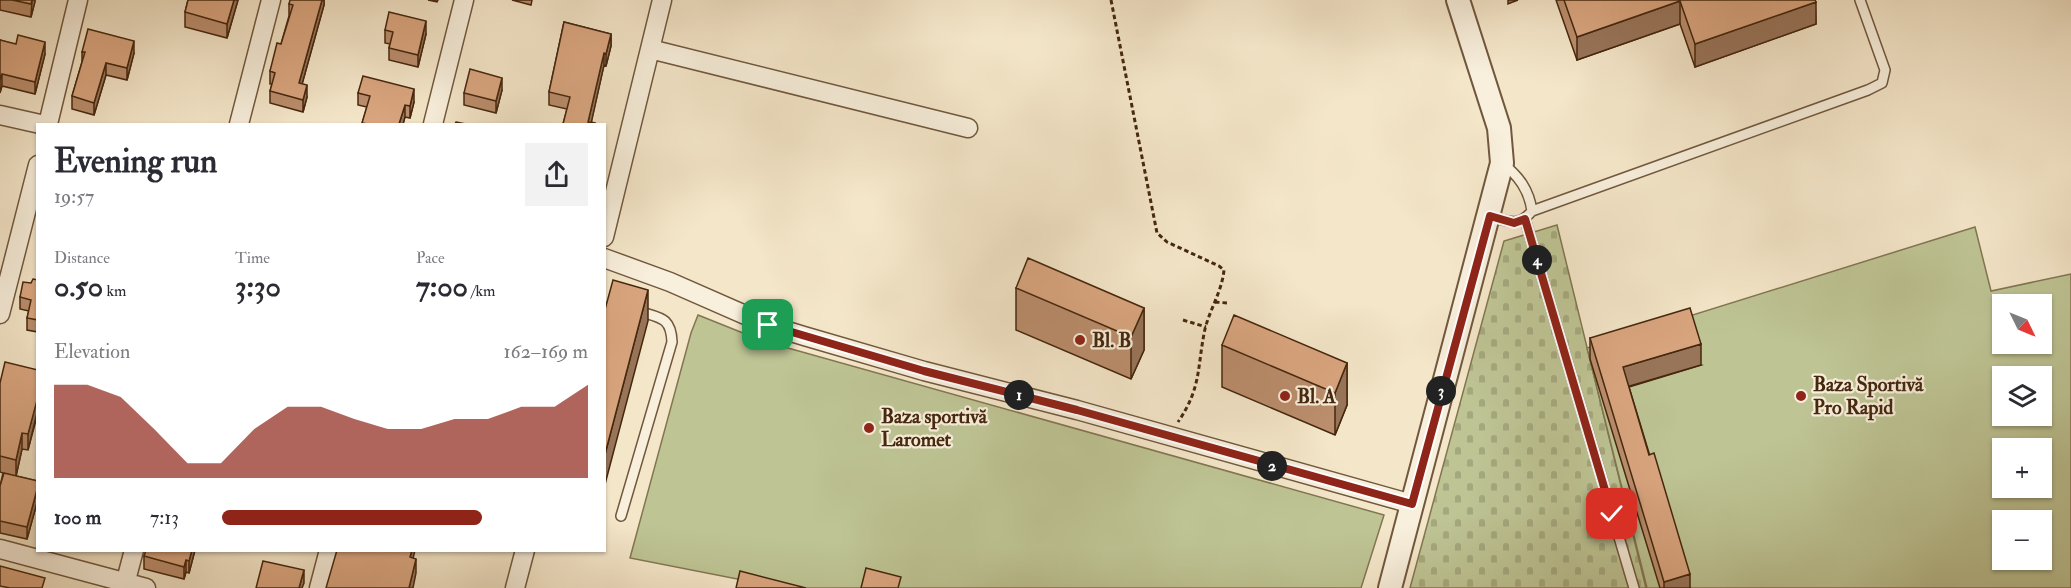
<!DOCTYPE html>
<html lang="en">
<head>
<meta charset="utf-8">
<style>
  :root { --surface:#fff; --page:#f2f2f3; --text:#2b2b33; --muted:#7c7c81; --accent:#8f2418 }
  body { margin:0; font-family:"IM FELL Double Pica",serif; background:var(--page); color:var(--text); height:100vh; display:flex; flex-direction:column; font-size:22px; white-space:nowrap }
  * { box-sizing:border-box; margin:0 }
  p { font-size:20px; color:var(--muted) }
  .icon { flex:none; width:33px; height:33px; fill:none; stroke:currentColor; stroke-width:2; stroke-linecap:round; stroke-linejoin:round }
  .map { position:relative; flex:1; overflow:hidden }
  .side { position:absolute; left:36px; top:123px; width:570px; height:429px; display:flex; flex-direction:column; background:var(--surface); border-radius:0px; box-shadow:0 2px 4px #0004 }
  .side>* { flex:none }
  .needle { width:39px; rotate:133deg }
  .controls { position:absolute; left:1992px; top:294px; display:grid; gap:12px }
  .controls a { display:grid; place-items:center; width:60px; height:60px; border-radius:0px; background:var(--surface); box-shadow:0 2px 4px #0004; font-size:30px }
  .pin { position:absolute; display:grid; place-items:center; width:51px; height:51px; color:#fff; margin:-26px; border-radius:12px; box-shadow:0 3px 9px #0006 }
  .km { position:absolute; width:30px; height:30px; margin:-15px; border-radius:50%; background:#222; color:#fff; font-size:16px; line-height:30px; text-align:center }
  .round { display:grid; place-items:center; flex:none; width:63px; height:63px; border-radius:0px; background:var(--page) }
  .overview { display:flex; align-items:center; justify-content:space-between; height:102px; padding:0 18px }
  h1 { font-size:33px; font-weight:700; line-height:45px }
  .metrics { display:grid; grid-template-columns:repeat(3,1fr); gap:9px; height:102px; padding:6px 18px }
  .metrics div { display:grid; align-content:center }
  .metrics b { font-size:30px; font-weight:700 }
  .metrics small { font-size:16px; font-weight:400 }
  .metrics p { font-size:16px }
  .chart { height:168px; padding:12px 18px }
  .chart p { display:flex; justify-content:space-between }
  .chart svg { width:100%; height:108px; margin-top:6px; fill:var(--accent); opacity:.7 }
  ul { padding:0 18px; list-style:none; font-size:20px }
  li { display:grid; grid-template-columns:96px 72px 1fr; align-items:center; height:45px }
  li i { height:15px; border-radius:8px; background:var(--accent) }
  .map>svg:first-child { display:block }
  .cemetery { fill:url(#cemetery-stones); stroke:#827651; stroke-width:1.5 }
  .pitch { fill:#bec494; stroke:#827651; stroke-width:1.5; fill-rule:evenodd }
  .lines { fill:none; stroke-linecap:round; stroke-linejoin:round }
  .service-casing { stroke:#71573d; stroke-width:12 }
  .minor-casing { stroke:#71573d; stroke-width:21 }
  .tertiary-casing { stroke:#71573d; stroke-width:26 }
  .path { stroke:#45270e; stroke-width:3; stroke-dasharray:4.5 3; stroke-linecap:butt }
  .service { stroke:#f8efdc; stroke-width:9 }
  .minor { stroke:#f8efdc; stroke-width:18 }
  .tertiary { stroke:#f8efdc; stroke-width:22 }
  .wall { fill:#bb8e6d; stroke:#45270e; stroke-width:1.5 }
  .shaded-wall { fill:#987459; stroke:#45270e; stroke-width:1.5 }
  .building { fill:#d9a57f; stroke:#45270e; stroke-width:1.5 }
  .route-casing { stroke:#fff; stroke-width:12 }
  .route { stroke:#8f2418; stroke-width:8 }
  .poi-dot { fill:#8f2418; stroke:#f8efdc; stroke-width:2 }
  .labels { text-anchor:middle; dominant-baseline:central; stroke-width:4.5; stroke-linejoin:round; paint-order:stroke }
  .poi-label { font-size:20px; font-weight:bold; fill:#45270e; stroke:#f8efdc; text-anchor:start }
</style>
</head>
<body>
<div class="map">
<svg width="2071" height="588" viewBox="0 0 2071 588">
  <defs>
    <pattern id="cemetery-stones" width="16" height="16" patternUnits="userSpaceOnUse" patternTransform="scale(1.5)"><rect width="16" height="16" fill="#bec494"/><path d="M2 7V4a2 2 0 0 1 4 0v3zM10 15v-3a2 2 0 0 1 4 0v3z" fill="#a5a87e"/></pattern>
  </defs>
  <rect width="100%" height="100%" fill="#f4e6c9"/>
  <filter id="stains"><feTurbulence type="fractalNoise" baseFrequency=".00333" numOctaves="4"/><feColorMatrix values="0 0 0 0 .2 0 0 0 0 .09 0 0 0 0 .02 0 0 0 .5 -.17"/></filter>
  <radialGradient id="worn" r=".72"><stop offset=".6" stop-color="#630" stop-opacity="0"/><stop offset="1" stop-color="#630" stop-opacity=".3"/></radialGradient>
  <!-- cemetery -->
  <path class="cemetery" d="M 1557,225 L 1646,588 L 1410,588 L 1504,241 Z"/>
  <!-- pitch -->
  <path class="pitch" d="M 1975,227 L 1991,291 L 2071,274 L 2071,588 L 1647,588 L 1587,348 ZM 2002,304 L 2042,304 L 2042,344 L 2002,344 ZM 2002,376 L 2042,376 L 2042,416 L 2002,416 ZM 2002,448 L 2042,448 L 2042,488 L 2002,488 ZM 2002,520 L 2042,520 L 2042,560 L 2002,560 Z
    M 698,315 L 763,341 L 1384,515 L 1361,588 L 783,588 L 630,558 L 691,333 Z"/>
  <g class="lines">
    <defs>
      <path id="service" d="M 1502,163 C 1519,176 1529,190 1532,211
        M 1489,216 C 1508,221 1518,228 1532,211 L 1868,90 L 1882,83 L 1885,70 L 1860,0
        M 1525,219 L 1634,588
        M 621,516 L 672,342 C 671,316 659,318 638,311"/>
      <path id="minor" d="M 650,49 L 968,128
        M 0,115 L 40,124
        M 48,124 L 78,0
        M 239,124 L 271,0
        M 433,124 L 464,0
        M 604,237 L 662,0
        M 604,258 L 670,282 L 768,325 L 804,336 L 924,371 L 1077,410 L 1412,504
        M 0,314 L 38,165
        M 0,549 L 146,588
        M 124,588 L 134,550
        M 319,588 L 329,550
        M 515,588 L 525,550"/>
      <path id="tertiary" d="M 1390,588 L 1502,163 L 1499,128 L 1458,0"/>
    </defs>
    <!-- service casing -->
    <use href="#service" class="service-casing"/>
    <!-- minor casing -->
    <use href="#minor" class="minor-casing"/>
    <!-- tertiary casing -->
    <use href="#tertiary" class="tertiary-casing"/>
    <!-- path -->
    <path class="path" d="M 1111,0 L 1157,233 L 1167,242 L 1219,266 L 1224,270 C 1222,291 1210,309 1205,329 C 1197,366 1202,387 1178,422
      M 1215,302 L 1227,303
      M 604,311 L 607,302
      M 1183,320 L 1206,327"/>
    <!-- service -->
    <use href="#service" class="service"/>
    <!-- minor -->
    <use href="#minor" class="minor"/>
    <!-- tertiary -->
    <use href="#tertiary" class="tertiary"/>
  </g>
  <!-- wall -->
  <path class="wall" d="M 0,0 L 35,0 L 31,17 L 0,10 Z
    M 188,0 L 238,0 L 227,38 L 185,27 L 185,12 Z
    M 324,0 L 324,5 L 302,84 L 307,97 L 303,112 L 270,103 L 270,91 L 272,84 L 270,84 L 270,71 L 281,44 L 289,16 L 289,4 Z
    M 428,0 L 438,0 L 437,2 Z
    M 512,0 L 532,0 L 531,5 Z
    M 1556,0 L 1815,0 L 1816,24 L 1695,67 L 1680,24 L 1577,60 Z
    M 564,22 L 611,34 L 611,46 L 606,66 L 604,65 L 591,122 L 595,123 L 595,124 L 563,124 L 567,109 L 549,105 L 549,92 Z
    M 385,30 L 426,34 L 418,67 L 389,60 L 389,48 L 390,44 L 385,43 Z
    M 0,40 L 45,54 L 35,94 L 2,86 L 0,92 Z
    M 82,52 L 134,53 L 127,80 L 106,75 L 94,115 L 72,109 L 72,96 L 82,62 Z
    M 502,90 L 496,113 L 464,105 L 464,93 Z
    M 358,93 L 414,102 L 410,118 L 405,117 L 403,124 L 362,124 L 367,107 L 358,105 Z
    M 38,280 L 38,332 L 27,330 L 27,318 L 29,311 L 20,309 L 20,297 L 31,283 Z
    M 1016,288 L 1144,308 L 1144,350 L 1131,379 L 1016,330 Z
    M 1590,338 L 1701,365 L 1629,387 L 1690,588 L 1660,588 L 1590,359 Z
    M 1222,345 L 1347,363 L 1347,405 L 1335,435 L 1222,387 Z
    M 38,370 L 38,413 L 28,450 L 22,449 L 16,476 L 38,481 L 38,499 L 27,539 L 0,533 L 0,486 L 3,473 L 0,472 L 0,383 Z
    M 195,550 L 189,573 L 186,572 L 184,579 L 144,569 L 144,556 Z"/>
  <!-- shaded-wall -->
  <path class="shaded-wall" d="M 32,0 L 35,0 L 35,2 L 31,17 Z
    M 234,0 L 238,0 L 227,38 L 227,24 Z
    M 322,0 L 324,0 L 324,5 L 299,95 L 299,83 Z
    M 1508,0 L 1518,0 L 1508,4 Z
    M 1680,1 L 1680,24 L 1577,60 L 1577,37 Z
    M 1816,2 L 1816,24 L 1695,67 L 1695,44 Z
    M 426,21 L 426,34 L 418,67 L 418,55 Z
    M 611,34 L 611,46 L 606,66 L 606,54 Z
    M 134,41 L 134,53 L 127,80 L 127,68 Z
    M 45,42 L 45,54 L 35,94 L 35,82 Z
    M 604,53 L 604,65 L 591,124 L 588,122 Z
    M 106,63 L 106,75 L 94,115 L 94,103 Z
    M 2,74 L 2,86 L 0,93 L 0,80 Z
    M 502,78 L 502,90 L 496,113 L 496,101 Z
    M 307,85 L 307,97 L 303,112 L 303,100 Z
    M 414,89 L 414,102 L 410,118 L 410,106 Z
    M 405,105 L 405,117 L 403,124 L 399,124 Z
    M 648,290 L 648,321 L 604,488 L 604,458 Z
    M 1144,308 L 1144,350 L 1131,379 L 1131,337 Z
    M 1701,344 L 1701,365 L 1623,388 L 1623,367 Z
    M 1347,363 L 1347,405 L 1335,435 L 1335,393 Z
    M 37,397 L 37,413 L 28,450 L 28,434 Z
    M 22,433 L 22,449 L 16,476 L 16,460 Z
    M 38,486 L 38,499 L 27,539 L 27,527 Z
    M 192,550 L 195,550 L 189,573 L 189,561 Z
    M 412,550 L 415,550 L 410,572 L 410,557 Z
    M 416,559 L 416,573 L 413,588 L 409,588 Z
    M 186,560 L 186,572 L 184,579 L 184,567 Z
    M 304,570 L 304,583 L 302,588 L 299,588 Z
    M 1690,574 L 1690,588 L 1664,588 L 1664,582 Z"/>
  <!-- building -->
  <path class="building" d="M 12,0 L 32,0 L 31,4 Z
    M 188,0 L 234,0 L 227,24 L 185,12 Z
    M 290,0 L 322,0 L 299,83 L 307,85 L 303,100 L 270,91 L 275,73 L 270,71 L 277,43 L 281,44 L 293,5 L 289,4 Z
    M 1564,0 L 1815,0 L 1816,2 L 1695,44 L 1680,1 L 1577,37 Z
    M 389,12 L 426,21 L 418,55 L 389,48 L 393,32 L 385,30 Z
    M 564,22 L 611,34 L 606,54 L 604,53 L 588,122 L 595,123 L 595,124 L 563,124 L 570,97 L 549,92 Z
    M 88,29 L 134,41 L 127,68 L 106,63 L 94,103 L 72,96 L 85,52 L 82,52 Z
    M 18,35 L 45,42 L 35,82 L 2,74 L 0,80 L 0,40 L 16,44 Z
    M 470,69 L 502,78 L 496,101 L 464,93 Z
    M 363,76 L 414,89 L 410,106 L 405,105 L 399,124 L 368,124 L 362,123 L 370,96 L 358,93 Z
    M 456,122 L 466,124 L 455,124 Z
    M 1028,258 L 1144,308 L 1131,337 L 1016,288 Z
    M 33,279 L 38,280 L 38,320 L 27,318 L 31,300 L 20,297 L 23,282 L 31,283 Z
    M 613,280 L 648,290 L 604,458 L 604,313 Z
    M 1690,308 L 1701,344 L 1623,367 L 1649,455 L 1654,453 L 1690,574 L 1664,582 L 1590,338 Z
    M 1234,315 L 1347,363 L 1335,393 L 1222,345 Z
    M 5,362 L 38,370 L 38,397 L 28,434 L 22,433 L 16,460 L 0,456 L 0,383 Z
    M 4,473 L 38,481 L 38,486 L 27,527 L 0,521 L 0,486 Z
    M 146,550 L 192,550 L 189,561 L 186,560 L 184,567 L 144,556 Z
    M 337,550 L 412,550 L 410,557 L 416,559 L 409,588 L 326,588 Z
    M 263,561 L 304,570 L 299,588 L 256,588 Z
    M 0,566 L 45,578 L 42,588 L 10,588 L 0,586 Z
    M 866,568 L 901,577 L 898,588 L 861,588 Z
    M 740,571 L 806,588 L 736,588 Z"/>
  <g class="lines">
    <defs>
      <path id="route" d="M 768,325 L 924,371 L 1077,410 L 1412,504 L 1490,216 L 1514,223 L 1525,219 L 1612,514"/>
    </defs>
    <!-- route casing -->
    <use href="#route" class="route-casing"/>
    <!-- route -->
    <use href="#route" class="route"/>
  </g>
  <!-- markers -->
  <g class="poi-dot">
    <circle cx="1080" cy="340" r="6"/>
    <circle cx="1285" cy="396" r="6"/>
    <circle cx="1801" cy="396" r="6"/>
    <circle cx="869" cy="428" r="6"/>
  </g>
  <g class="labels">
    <!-- poi labels -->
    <g class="poi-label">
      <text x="1092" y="340">Bl. B</text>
      <text x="1813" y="384">Baza Sportivă<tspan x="1813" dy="23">Pro Rapid</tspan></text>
      <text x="1297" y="396">Bl. A</text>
      <text x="881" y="416">Baza sportivă<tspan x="881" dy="23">Laromet</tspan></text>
    </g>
  </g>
  <rect width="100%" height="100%" filter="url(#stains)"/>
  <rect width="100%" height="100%" fill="url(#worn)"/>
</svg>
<div class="controls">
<a><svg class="needle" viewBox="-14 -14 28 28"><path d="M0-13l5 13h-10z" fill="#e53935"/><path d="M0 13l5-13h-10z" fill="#7c7c81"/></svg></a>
<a><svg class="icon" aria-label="layers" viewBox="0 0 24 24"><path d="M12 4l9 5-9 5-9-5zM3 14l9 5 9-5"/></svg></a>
<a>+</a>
<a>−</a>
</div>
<div class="pin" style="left:768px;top:325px;background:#1e9e55"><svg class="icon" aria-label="arrive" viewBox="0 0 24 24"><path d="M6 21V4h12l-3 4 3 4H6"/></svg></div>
<div class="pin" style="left:1612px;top:514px;background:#d93025"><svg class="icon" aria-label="check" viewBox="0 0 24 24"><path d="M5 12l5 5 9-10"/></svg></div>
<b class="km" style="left:1019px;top:395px">1</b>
<b class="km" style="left:1272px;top:466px">2</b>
<b class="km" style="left:1441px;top:391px">3</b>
<b class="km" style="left:1537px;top:260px">4</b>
<section class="side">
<div class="overview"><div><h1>Evening run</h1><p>19:57</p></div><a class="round"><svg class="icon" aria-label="share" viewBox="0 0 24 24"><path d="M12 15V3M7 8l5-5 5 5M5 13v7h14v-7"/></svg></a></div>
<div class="metrics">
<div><p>Distance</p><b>0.50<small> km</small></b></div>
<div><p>Time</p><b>3:30</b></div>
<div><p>Pace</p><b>7:00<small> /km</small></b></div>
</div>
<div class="chart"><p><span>Elevation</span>162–169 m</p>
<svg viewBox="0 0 160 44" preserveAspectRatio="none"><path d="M0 44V6L10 6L20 11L30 24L40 38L50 38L60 24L70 15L80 15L90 20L100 24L110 24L120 20L130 20L140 15L150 15L160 6V44z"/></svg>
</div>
<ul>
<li><b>100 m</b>7:13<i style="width:71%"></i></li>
</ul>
</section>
</div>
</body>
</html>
